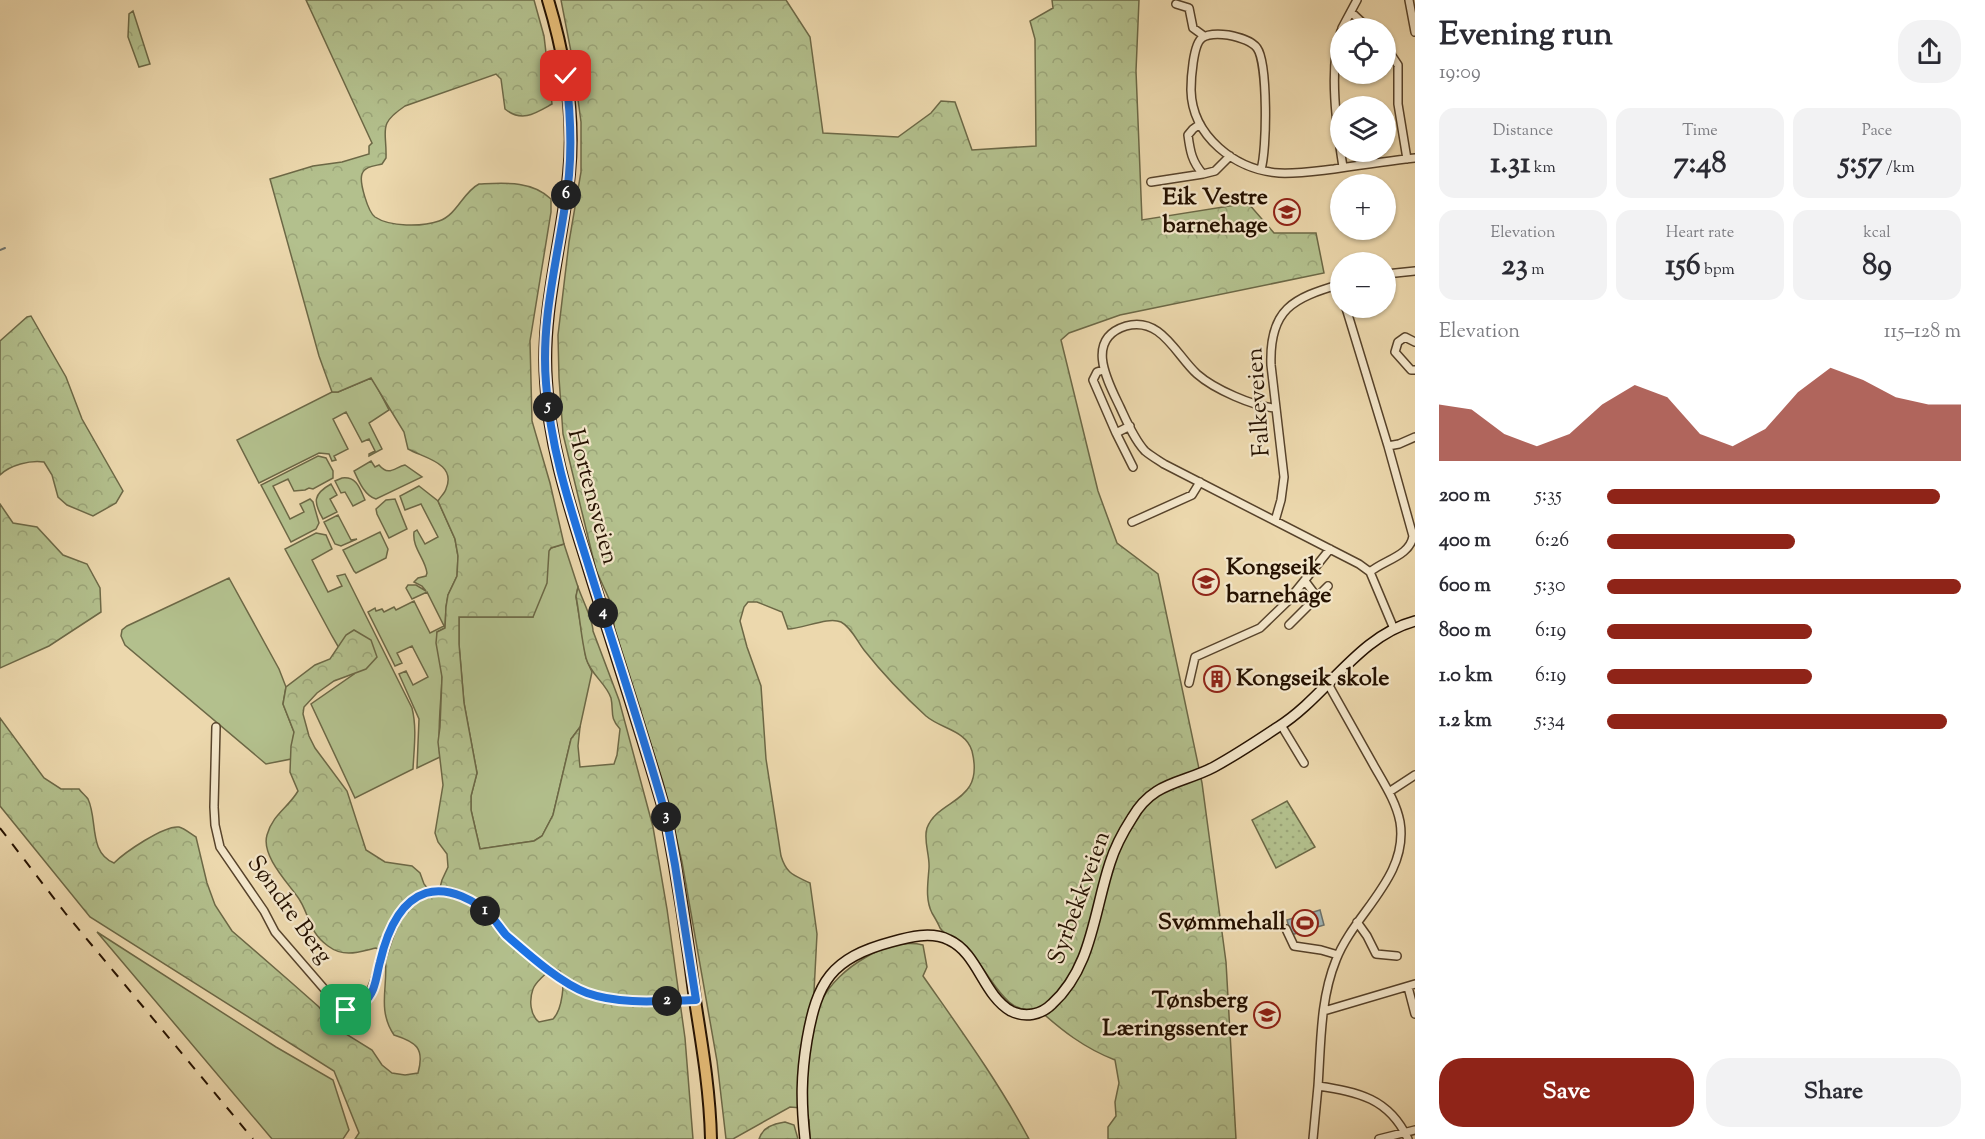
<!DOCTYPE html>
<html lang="en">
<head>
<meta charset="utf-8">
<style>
  :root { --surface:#fff; --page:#f2f2f3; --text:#2b2b33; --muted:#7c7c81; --accent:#8f2418 }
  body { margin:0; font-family:"Sorts Mill Goudy",serif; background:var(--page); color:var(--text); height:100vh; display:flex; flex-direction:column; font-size:22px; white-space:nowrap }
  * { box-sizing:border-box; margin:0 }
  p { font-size:20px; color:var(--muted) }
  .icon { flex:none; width:33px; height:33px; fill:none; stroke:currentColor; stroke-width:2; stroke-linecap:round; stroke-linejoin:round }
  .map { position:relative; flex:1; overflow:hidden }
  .sheet { display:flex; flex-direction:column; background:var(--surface); width:570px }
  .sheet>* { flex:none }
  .buttons { position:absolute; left:1330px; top:18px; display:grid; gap:12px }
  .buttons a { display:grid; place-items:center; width:66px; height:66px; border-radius:50%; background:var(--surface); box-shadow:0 2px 4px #0004; font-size:30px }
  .pin { position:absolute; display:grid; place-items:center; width:51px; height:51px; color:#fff; margin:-26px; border-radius:12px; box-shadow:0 3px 9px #0006 }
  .km { position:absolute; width:30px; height:30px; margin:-15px; border-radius:50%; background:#222; color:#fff; font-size:16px; line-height:30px; text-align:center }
  .round { display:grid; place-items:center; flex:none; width:63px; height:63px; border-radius:24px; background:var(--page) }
  .headline { display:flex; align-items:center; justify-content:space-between; height:102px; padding:0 24px }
  h1 { font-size:33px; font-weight:700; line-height:45px }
  .figures { display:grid; grid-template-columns:repeat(3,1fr); gap:9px; height:102px; padding:6px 24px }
  .figures div { display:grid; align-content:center; border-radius:15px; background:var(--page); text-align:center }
  .figures b { font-size:30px; font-weight:700 }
  .figures small { font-size:16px; font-weight:400 }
  .figures p { font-size:16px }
  .chart { height:168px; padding:12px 24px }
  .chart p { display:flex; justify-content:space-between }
  .chart svg { width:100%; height:108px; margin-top:6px; fill:var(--accent); opacity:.7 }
  .primary-button { display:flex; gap:12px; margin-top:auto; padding:12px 24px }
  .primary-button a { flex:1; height:69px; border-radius:24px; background:var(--accent); color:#fff; font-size:24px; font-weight:700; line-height:69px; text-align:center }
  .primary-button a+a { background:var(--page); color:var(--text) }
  ul { padding:0 24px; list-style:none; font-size:20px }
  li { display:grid; grid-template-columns:96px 72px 1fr; align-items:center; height:45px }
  li i { height:15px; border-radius:8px; background:var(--accent) }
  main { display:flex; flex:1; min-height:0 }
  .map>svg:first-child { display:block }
  .green { fill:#b3c08d; stroke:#6c6846; stroke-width:1.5 }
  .forest { fill:url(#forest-crowns); stroke:#6c6846; stroke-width:1.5; fill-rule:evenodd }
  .park { fill:url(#park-dots); stroke:#6c6846; stroke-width:1.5 }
  .water { fill:#9fb6b7; stroke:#6e746e; stroke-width:1.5 }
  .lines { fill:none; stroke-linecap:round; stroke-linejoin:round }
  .stream { stroke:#6e746e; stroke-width:2 }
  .street-casing { stroke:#57432b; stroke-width:10 }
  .secondary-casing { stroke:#251100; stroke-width:12 }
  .primary-casing { stroke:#251100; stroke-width:14 }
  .street { stroke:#f3e6ca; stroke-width:7 }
  .secondary { stroke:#f3e6ca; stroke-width:9 }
  .primary { stroke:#e6bc76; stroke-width:10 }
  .rail { stroke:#251100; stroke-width:2; stroke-dasharray:10 10; stroke-linecap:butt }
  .route-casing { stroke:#fff; stroke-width:12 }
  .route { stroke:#1a73e8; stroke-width:8 }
  .labels { text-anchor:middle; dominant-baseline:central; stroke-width:4.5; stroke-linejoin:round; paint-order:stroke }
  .poi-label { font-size:24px; font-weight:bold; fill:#251100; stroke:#f3e6ca; text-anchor:end }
  .street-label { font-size:24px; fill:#251100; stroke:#f3e6ca }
</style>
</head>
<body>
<main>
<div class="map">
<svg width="1415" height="1139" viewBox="0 0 1415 1139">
  <defs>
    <pattern id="forest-crowns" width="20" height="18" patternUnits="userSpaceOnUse" patternTransform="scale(1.5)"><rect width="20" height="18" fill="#b3c08d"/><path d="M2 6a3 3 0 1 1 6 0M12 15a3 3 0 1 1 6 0" fill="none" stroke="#9aa478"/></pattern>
    <pattern id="park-dots" width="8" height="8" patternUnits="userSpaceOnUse" patternTransform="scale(1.5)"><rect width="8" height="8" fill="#b3c08d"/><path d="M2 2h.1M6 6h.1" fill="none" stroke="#9aa478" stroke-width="1.8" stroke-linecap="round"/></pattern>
  </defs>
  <rect width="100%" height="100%" fill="#ecd8ad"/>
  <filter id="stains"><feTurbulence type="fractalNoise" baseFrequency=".00333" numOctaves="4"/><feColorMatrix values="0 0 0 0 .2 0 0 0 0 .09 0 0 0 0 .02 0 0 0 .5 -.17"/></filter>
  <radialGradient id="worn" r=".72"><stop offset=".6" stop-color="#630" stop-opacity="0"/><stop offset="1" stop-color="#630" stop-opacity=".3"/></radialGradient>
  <!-- green -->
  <path class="green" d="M 371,378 L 374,381 L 389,410 L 369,423 L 382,449 L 369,456 L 369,454 L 375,451 L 369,439 L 362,442 L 346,412 L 333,419 L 348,449 L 334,456 L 336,460 L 332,461 L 329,454 L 319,453 L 259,483 L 237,440 L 332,392 L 338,392 Z
    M 318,456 L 326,458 L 333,471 L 333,478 L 313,489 L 309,488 L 305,490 L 294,491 L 288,479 L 273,486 L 290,519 L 304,512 L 300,504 L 310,499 L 313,502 L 319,523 L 316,529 L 291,542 L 261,485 Z
    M 371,461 L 375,467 L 379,465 C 389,477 395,467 405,465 L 422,477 L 376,499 C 365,496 359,482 354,471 Z
    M 342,478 C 357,476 360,489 365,500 L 353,506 L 345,492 L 341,493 L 335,481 Z
    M 331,484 L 337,495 L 330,499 L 337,512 L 323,519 C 313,502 313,494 331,484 Z
    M 419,486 L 438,501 L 455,539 L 458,556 L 457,576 L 448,595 L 446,607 L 445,628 L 437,632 C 436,648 442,662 442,678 C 441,704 437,731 440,757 L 417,768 L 419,719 L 399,674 L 406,671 L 413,685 L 428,677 L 412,646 L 397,653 L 402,663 L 395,666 L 368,612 L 375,608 L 376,611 L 382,609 L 384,612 L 394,607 L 396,610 L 414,601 L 430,633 L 444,626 L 427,592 L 412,599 L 406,588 L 408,585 L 416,585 L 426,591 L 422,586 L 414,582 L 418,578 L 426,576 L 427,573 C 425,558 412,548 414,532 L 417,530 L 425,544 L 438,537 L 421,504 L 405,510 L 400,496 Z
    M 395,499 L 407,529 L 389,538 L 377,514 L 376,509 L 386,500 Z
    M 338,515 L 351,540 L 357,539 L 341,546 L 335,544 L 324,522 Z
    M 380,532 L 388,549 L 386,558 L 356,573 L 354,571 L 343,550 Z
    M 316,533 L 326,535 L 332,549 L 312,560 L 328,592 L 342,586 L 337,576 L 345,574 L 412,708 C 417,728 414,748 413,769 L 355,798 L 311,704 L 354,674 L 332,636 L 285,549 Z
    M 564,544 L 578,587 L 576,597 L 586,658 L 592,672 L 580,727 L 571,739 L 553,815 L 542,836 L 534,841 L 480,849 L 471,810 L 471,796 L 477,773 L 464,703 L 459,644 L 459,617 L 533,617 L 548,551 L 551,548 Z
    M 229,578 L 279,669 L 286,687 L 283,704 L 294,732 L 291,759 L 266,764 L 125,645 L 121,636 L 122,630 L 127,626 Z
    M 97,932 L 276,1047 L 333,1080 L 349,1130 L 343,1139 L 272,1139 Z"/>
  <!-- forest -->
  <path class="forest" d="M 306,0 L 534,0 L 544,36 L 552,104 C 536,113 522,123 505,109 L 501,79 L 496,74 L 405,106 C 377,125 387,129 386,158 L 382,164 C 375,166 365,166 362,174 C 359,182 368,212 375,217 C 390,227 422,227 439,221 C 457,215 463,192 479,184 C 503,183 532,180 551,199 L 551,212 L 530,341 L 532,421 L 550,483 L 564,544 L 551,548 L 549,551 L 547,583 L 533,617 L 459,617 L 459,644 L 464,703 L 477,773 L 471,796 L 471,810 L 480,849 L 534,841 L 542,836 L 553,815 L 571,739 L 580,727 L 578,746 L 580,767 L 614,764 L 617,755 L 620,729 C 609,717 614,712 611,698 C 606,683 590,674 586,658 C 581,638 580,617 576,596 L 578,587 C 582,599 593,620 593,631 L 619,700 L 653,827 L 667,909 L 685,1038 L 693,1139 L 355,1139 L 359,1133 L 334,1071 L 90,917 L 0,806 L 0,718 L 44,778 L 61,789 L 79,789 C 81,792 86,796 88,799 C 98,820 88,852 114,863 C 124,853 164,825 179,827 C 184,828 191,834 196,837 L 207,883 L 215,905 L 232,931 L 293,984 L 319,1007 L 333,1026 L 372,1050 L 382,1065 L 392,1073 L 405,1075 L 418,1073 C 425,1048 416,1042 394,1035 C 375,1007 391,981 384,952 L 376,948 C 359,952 344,958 328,946 C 307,931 310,913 297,896 C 287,882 261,855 267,835 C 273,814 288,808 298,791 L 290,772 L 291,746 L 294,732 L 283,704 L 286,687 L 315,665 L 330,659 L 346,635 L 354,630 L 371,640 L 377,657 L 366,669 L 334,681 L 317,693 L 304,707 L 303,714 L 309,736 L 315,748 L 347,791 L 366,850 L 385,862 L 412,866 L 420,873 L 424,884 L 432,894 L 438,895 L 442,880 L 448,867 L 447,854 L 438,842 L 435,833 L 443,785 L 438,742 L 440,727 L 442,677 L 436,643 L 437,632 L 445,628 L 446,607 L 448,595 L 457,576 L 458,556 L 455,539 L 438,501 C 440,497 445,493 446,489 C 457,463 424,458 408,449 L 404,432 L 371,378 L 338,392 L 332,392 L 319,356 L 270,179 L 313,166 L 342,162 L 369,154 L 369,146 L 372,143 ZM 553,968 L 560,971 C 566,981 562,1010 553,1019 L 539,1022 C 530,1015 529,1000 533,989 C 535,983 547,972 553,968 Z
    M 561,0 L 786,0 L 810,37 L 823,133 L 898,137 L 931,113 L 941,101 L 955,102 L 972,150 L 1036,146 L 1035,39 L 1030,21 L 1053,8 L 1052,0 L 1139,0 L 1136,71 L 1142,220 L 1248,203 L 1274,233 L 1316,233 L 1324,273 L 1120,315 L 1069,333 L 1061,340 L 1098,491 L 1117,543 L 1158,574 L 1202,783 L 1226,962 L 1236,1139 L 1108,1139 L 1108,1127 L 1116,1116 L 1115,1102 L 1119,1083 L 1115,1060 C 1084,1048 1061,1030 1037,1008 C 1014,1016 999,992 988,976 C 983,969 978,961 972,954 C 964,945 946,937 940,928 C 939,925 935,918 932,913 C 925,899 928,883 929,868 C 930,855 923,840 927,828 C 939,797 985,804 972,751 C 966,730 941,729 926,716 C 904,696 883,674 864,650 C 857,641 851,627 841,622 C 828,616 803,629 788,629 L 782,612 L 757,602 L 748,602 L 744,607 L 740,621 L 747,647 L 761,686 L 766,759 L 781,856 C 787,875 794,875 810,883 L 817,934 L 814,992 L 822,1000 C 838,968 888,937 923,945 L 927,967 L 923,976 C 960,1029 998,1081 1029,1139 L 810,1139 L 809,1120 L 802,1108 L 790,1107 L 733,1139 L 726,1139 L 717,1061 L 682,862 L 663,782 L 614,632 L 614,610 L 596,570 L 563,434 L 559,378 L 558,335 L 569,242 L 581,172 L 581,122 L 573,62 Z
    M 133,11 L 150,64 L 139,67 L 128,37 L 129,14 Z
    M 31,316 L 66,377 L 82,419 L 123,491 L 116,503 L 93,516 L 67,505 L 58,497 L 52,475 L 44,462 C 30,460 10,465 0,475 L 0,341 L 27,317 Z
    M 0,504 L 13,523 L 37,527 L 63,555 L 87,564 L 100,588 L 101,612 L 49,646 L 0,668 Z
    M 785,1122 L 794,1125 L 798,1139 L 759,1139 C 763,1127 773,1124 785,1122 Z"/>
  <!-- park -->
  <path class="park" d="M 1287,801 L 1315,847 L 1276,868 L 1252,820 Z"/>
  <!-- water -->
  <path class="water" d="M 1320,910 L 1324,925 L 1291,935 L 1287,920 Z"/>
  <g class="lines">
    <!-- stream -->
    <path class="stream" d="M 0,250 L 5,248"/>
    <defs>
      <path id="street" d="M 1409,0 L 1415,32
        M 1176,4 L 1189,8 L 1193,28 L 1204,36
        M 1351,12 L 1368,28
        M 1342,28 L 1357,0
        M 1341,31 C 1328,68 1337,129 1343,167
        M 1386,47 L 1398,65 L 1398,104 L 1407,159
        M 1200,124 L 1193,129 L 1188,135 C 1190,151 1192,162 1203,174 L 1215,171 L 1230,156
        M 1261,169 C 1267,151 1268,63 1257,48 C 1251,40 1238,37 1228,35 C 1220,34 1209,33 1202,38 C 1193,44 1191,80 1191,90 C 1192,136 1235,170 1279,173 C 1297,174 1316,171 1334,169 C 1361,165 1388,161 1415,158
        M 1151,182 L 1203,174
        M 1386,274 L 1415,271
        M 1346,308 L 1388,446 L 1413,536 C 1410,556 1384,560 1370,572 L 1394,629
        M 1415,342 L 1405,337 L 1398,342 L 1395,352 L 1411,370 L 1415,370
        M 1103,370 L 1097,372 L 1093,380 L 1116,433 L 1130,426
        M 1276,408 C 1254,407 1214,389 1197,374 C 1176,355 1161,316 1126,326 C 1084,339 1108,382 1120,407 C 1127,422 1134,439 1145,451 C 1151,456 1158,460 1164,464 L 1359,564 L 1370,572
        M 1116,433 L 1133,467
        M 1388,446 L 1399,444 L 1415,437
        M 1275,521 L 1281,500 L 1284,477 L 1271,365 C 1269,309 1293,298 1341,284
        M 1132,522 L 1192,495 L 1200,482
        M 1317,597 L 1328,586
        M 1289,625 L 1317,597 L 1305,581
        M 1189,683 L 1195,657 L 1260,628 L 1287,602 L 1330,549
        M 1281,725 L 1304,763
        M 216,727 L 214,807 L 215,825 L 220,847 L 264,911 L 275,932 L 339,1006 C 394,1028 366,885 445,892 C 462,894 481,905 492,917 C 497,923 501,930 507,935 C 528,954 560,984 587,993 C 621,1005 660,1001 696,1000
        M 1389,792 L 1415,775
        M 1357,922 L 1367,936 L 1376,954 L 1397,956
        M 1286,929 L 1294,946 L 1321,950 L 1338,955
        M 1408,987 L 1415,1014
        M 1324,1011 L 1415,984
        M 1318,1086 C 1321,1044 1320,999 1336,960 C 1354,913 1409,877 1400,822 C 1396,801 1383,782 1373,764 C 1358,737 1343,711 1328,684
        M 1313,1139 L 1318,1086 C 1358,1092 1389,1098 1408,1139
        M 1379,1139 L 1415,1130"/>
      <path id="secondary" d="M 805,1139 C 801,1102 801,1076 807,1040 C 817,982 831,958 891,942 C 909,937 931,931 949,940 C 978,953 983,995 1011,1011 C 1025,1018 1041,1015 1052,1004 C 1092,968 1094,911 1110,863 C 1115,847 1123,832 1132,818 C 1153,781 1182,784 1214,767 C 1236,755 1257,741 1278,727 C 1326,697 1358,636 1415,621"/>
      <path id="primary" d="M 548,0 C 565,56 575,116 569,174 C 562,243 541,311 546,381 C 549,444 569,504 588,565 C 614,649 642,732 666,816 C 678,879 688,943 696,1007 C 703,1051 710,1094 711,1139"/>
    </defs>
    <!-- street casing -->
    <use href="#street" class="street-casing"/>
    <!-- secondary casing -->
    <use href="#secondary" class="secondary-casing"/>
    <!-- primary casing -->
    <use href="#primary" class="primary-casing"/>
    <!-- street -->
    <use href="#street" class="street"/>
    <!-- secondary -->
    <use href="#secondary" class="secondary"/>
    <!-- primary -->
    <use href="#primary" class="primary"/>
    <!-- rail -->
    <path class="rail" d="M 0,828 L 66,914 L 253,1139"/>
  </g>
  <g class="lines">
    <defs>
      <path id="route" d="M 346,1010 C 352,1008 359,1007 363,1003 C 376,993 376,976 380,962 C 386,936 398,902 426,893 C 449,886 477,901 492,917 C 497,923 501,929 506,935 C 528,954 560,983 587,993 C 621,1005 660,1001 696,1000 L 675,865 L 666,816 C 642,731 614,648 588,564 C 569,504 550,446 546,383 C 540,313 562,244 569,175 C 572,142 570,109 566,76"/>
    </defs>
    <!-- route casing -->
    <use href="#route" class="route-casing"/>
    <!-- route -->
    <use href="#route" class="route"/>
  </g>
  <!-- icons -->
  <defs>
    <symbol id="school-ring" viewBox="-11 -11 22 22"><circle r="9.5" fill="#f3e6ca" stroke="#8f2418" stroke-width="1.5"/><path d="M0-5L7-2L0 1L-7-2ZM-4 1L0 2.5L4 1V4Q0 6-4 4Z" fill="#8f2418"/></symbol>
    <symbol id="building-ring" viewBox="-11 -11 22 22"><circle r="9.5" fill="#f3e6ca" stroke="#8f2418" stroke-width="1.5"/><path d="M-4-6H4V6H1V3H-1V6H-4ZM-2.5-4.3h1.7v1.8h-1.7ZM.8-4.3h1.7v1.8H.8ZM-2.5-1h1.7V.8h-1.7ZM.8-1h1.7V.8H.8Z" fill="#8f2418"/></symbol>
    <symbol id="stadium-ring" viewBox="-11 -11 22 22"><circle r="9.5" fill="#f3e6ca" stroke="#8f2418" stroke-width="1.5"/><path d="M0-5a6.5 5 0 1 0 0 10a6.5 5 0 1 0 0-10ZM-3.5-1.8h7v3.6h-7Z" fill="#8f2418"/></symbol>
  </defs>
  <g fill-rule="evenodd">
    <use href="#school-ring" x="1272" y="197" width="30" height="30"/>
    <use href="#school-ring" x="1191" y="567" width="30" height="30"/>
    <use href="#building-ring" x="1202" y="664" width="30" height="30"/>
    <use href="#stadium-ring" x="1290" y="908" width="30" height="30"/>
    <use href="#school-ring" x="1252" y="1000" width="30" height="30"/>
  </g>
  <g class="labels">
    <!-- poi labels -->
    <g class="poi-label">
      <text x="1268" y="198">Eik Vestre<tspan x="1268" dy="28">barnehage</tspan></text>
      <text x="1226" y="568" text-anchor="start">Kongseik<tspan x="1226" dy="28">barnehage</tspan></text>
      <text x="1236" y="679" text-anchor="start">Kongseik skole</text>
      <text x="1286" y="923">Svømmehall</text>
      <text x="1248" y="1001">Tønsberg<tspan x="1248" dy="28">Læringssenter</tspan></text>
    </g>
    <!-- street labels -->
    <g class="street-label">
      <text transform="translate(1259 402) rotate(-94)">Falkeveien</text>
      <text transform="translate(592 497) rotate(75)">Hortensveien</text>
      <text transform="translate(1080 898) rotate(-70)">Syrbekkveien</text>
      <text transform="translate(289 910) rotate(54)">Søndre Berg</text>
    </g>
  </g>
  <rect width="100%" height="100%" filter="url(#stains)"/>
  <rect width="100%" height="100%" fill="url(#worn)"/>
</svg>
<div class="buttons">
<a><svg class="icon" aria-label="locate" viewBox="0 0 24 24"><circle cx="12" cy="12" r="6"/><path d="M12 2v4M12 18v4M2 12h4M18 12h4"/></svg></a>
<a><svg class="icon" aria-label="layers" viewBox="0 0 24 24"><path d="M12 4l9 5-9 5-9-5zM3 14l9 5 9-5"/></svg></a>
<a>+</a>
<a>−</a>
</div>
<div class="pin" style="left:346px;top:1010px;background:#1e9e55"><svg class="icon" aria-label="arrive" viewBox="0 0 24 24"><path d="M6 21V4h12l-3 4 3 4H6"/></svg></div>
<div class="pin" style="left:566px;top:76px;background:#d93025"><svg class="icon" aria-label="check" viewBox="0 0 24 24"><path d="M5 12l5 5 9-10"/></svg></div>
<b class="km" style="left:485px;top:911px">1</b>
<b class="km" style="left:667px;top:1001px">2</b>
<b class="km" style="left:666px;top:817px">3</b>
<b class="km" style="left:603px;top:613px">4</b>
<b class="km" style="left:548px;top:407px">5</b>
<b class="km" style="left:566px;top:195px">6</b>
</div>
<section class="sheet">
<div class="headline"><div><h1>Evening run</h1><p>19:09</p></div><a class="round"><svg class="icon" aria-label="share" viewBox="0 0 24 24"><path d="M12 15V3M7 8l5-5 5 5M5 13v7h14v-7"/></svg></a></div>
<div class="figures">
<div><p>Distance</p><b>1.31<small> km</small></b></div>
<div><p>Time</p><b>7:48</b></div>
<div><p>Pace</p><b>5:57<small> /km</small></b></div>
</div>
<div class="figures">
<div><p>Elevation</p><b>23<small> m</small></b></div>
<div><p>Heart rate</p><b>156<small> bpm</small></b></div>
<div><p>kcal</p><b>89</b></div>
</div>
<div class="chart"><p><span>Elevation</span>115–128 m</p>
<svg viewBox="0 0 160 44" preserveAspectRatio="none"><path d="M0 44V21L10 23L20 33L30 38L40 33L50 21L60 13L70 18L80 33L90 38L100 31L110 16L120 6L130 11L140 18L150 21L160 21V44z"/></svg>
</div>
<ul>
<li><b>200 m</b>5:35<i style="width:94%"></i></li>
<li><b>400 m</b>6:26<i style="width:53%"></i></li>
<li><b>600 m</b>5:30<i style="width:100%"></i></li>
<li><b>800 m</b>6:19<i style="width:58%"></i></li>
<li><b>1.0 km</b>6:19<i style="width:58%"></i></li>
<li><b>1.2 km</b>5:34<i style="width:96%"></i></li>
</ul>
<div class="primary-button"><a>Save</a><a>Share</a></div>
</section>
</main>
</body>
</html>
